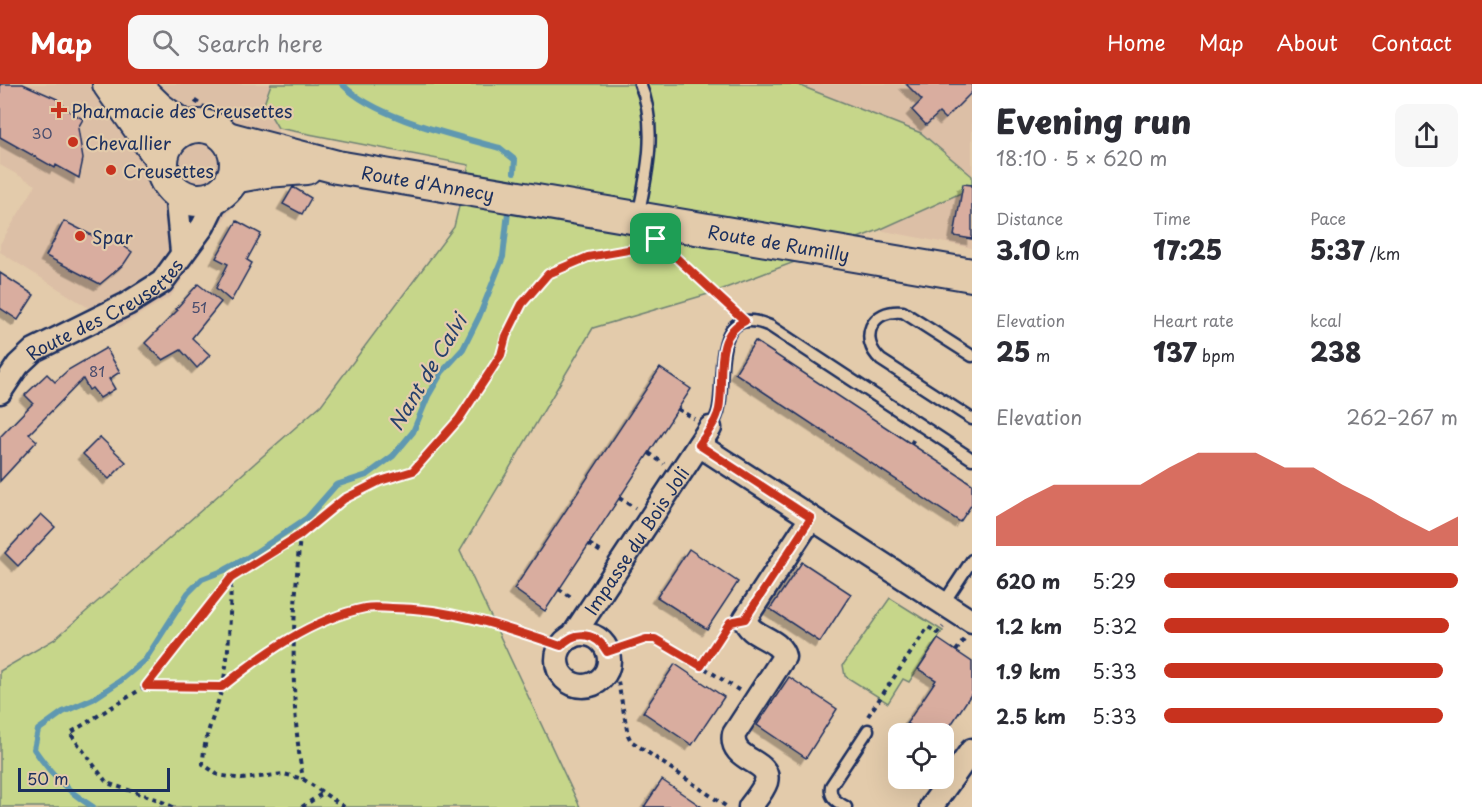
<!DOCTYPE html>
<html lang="en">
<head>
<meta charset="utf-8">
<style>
  :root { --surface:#fff; --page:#f7f7f7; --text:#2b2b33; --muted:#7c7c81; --accent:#c8321e }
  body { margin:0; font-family:"Playpen Sans",sans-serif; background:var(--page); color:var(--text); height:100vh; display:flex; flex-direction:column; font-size:22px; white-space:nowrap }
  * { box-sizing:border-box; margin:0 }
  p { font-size:20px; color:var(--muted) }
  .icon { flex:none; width:33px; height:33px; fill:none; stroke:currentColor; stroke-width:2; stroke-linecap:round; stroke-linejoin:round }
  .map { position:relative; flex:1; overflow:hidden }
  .drawer { display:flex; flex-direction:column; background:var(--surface); width:510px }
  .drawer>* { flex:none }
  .fabs { position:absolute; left:888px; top:639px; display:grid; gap:12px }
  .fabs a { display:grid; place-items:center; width:66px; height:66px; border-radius:12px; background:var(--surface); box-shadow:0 6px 24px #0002; font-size:30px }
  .scale { position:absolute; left:18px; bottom:15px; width:152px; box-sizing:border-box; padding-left:6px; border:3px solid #1b2f5e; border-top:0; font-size:16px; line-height:21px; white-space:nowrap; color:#1b2f5e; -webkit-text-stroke:4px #e3cbab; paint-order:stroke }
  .pin { position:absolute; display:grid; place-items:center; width:51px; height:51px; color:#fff; margin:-26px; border-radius:12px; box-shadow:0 3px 9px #0006 }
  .round { display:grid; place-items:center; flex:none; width:63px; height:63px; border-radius:12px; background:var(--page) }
  .overview { display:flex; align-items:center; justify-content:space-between; height:102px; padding:0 24px }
  h1 { font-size:33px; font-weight:800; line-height:45px }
  .metrics { display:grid; grid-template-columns:repeat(3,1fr); gap:9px; height:102px; padding:6px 24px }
  .metrics div { display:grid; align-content:center }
  .metrics b { font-size:26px; font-weight:800 }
  .metrics small { font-size:16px; font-weight:400 }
  .metrics p { font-size:16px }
  .chart { height:168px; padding:12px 24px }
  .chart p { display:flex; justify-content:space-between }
  .chart svg { width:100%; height:108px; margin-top:6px; fill:var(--accent); opacity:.7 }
  ul { padding:0 24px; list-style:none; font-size:20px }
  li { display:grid; grid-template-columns:96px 72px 1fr; align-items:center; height:45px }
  li i { height:15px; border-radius:8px; background:var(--accent) }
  header { display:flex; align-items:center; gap:36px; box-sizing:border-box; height:84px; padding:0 30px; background:var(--accent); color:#fff }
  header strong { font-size:28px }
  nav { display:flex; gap:33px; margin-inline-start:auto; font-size:21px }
  .search { width:420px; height:54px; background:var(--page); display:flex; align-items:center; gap:15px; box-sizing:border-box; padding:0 21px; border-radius:12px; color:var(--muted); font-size:22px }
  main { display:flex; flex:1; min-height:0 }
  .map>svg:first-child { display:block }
  .built { fill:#dcbfa6 }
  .green { fill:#c6d68a; stroke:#708274; stroke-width:1.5 }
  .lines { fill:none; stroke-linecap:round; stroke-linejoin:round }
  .stream { stroke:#5f98b1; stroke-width:6 }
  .building { fill:#d9ad9f; stroke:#1b2f5e; stroke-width:1.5; filter:url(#shadow) }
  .lane-casing { stroke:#1b2f5e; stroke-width:15 }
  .street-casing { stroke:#1b2f5e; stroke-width:27 }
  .secondary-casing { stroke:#1b2f5e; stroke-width:36 }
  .path { stroke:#1b2f5e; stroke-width:4; stroke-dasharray:4.5 4.5; stroke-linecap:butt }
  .lane { stroke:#e3cbab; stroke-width:10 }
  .street { stroke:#e3cbab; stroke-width:22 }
  .secondary { stroke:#e3cbab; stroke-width:32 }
  .route-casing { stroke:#fff; stroke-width:12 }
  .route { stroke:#c8321e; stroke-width:8 }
  .poi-dot { fill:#c8321e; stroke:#e3cbab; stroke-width:2 }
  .labels { text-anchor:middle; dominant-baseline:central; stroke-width:4.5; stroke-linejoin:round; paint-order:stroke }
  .number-label { font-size:15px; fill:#4a4e6e }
  .poi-label { font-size:18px; fill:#1b2f5e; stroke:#e3cbab; text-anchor:start }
  .street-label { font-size:18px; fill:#1b2f5e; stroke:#e3cbab }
  .water-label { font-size:20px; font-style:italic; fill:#26406c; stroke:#e3cbab }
</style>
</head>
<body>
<header>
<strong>Map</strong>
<div class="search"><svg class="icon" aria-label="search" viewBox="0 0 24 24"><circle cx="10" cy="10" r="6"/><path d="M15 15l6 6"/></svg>Search here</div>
<nav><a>Home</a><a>Map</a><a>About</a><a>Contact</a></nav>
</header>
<main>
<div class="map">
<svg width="972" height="723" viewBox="0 0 972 723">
  <defs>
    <filter id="shadow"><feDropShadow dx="-5.5" dy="5.5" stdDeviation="0" flood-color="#0004"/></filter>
  </defs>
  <rect width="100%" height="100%" fill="#e3cbab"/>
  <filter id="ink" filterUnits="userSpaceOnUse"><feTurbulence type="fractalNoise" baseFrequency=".0167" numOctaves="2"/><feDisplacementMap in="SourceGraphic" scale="12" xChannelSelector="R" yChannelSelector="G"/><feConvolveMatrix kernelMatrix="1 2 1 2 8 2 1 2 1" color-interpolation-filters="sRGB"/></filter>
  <g filter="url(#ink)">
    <!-- built -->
    <path class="built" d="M 0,0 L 271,0 L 264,20 L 278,44 L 274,100 L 262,100 L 238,115 L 171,212 L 119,243 L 0,168 L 0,160 L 36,101 L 0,81 Z
      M 796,0 L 972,0 L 972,92 L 921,49 Z
      M 972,104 L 972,164 L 879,146 Z"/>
    <!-- green -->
    <path class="green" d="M 271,0 L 796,0 L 921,49 L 972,92 L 972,104 L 879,146 L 715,208 L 593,244 L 460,467 L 580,723 L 0,723 L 0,587 L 55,555 L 321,321 L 454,143 L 469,81 L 278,44 L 264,20 Z
      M 890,514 L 943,547 L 909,598 L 903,595 L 888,619 L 845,592 L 843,581 Z"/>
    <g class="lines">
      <!-- stream -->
      <path class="stream" d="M 342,0 C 375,34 453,51 500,64 L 515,76 L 514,88
        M 93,723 C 66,706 52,691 34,665 L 38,646 L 63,628 L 93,615 L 120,597 L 145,576 L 188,509 L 202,495 L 225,486 L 247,474 L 307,434 L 336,401 L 367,391 L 393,372 L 413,348 L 428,312 L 442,288 L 463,265 L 479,233 L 503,173 L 508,128"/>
    </g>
    <!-- building -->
    <path class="building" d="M 0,0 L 23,0 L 57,15 L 70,28 L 83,35 L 78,44 L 83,75 L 79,94 L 56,81 L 55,84 L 0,53 Z
      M 906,0 L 972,0 L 972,8 L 945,35 L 939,29 L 926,41 L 912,26 L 922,16 Z
      M 963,100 L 972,101 L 972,155 L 954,152 Z
      M 293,103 L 311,114 L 302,130 L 283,120 Z
      M 64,137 L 103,157 L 107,150 L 132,168 L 124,180 L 100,200 L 46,172 Z
      M 237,137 L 261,150 L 247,176 L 252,179 L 231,217 L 216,204 L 228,180 L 216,174 Z
      M 0,189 L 34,211 L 18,236 L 0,224 Z
      M 198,200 L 221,218 L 192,254 L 210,271 L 197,284 L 181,266 L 163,276 L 145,259 L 178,226 L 176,225 Z
      M 755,257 L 972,400 L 972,420 L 960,438 L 735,289 Z
      M 106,264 L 120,288 L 109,295 L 115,305 L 100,314 L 92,304 L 89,306 L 83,295 L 29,350 L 37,357 L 0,397 L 0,353 L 33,319 L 25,311 L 47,290 L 55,298 L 68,286 Z
      M 660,284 L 691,305 L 545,527 L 514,505 Z
      M 100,353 L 126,378 L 109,395 L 83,370 Z
      M 41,430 L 55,443 L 18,482 L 5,469 Z
      M 689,465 L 738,498 L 707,545 L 657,513 Z
      M 802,478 L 851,510 L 820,558 L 770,525 Z
      M 938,555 L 972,578 L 972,609 L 945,650 L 924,650 L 907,639 L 936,596 L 918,585 Z
      M 675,580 L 724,613 L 692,661 L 643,628 Z
      M 789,593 L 837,625 L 806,674 L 757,641 Z
      M 662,696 L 702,723 L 644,723 Z"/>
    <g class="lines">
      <defs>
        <path id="lane" d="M 638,132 C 647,91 658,41 640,0
          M 972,272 L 903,228 C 871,224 858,255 881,276 L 972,335
          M 710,344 C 714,338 718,331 719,323 C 725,291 712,217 770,242 L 972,375
          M 943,520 L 972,476
          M 846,723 C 837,718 829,714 831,702 L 868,646"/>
        <g id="street">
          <path d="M 176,108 L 182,168"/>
          <path id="s1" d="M 0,308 L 18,281 L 34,266 L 127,220 L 162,198 L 203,142 L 218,111"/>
          <path d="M 699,361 L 972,538"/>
          <circle cx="583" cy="576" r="26"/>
          <path id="s2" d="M 572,553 L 710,344"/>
          <path d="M 750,723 C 755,716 763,707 766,698 C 772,675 729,678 734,650 L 784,573 C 780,553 749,554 745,535 L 811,434"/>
          <path d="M 931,723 L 972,666"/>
        </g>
        <g id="secondary">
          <path d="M 109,0 L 162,76"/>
          <path d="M 133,0 L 159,25 L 185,44"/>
          <circle cx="199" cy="79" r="37"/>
          <path id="s3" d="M 227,54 L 337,83 L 972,191"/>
          <path d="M 233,93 L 266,87 L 306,84"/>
        </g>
      </defs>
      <!-- lane casing -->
      <use href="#lane" class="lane-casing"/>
      <!-- street casing -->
      <use href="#street" class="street-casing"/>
      <!-- secondary casing -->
      <use href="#secondary" class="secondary-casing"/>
      <!-- path -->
      <path class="path" d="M 195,17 L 217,31
        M 668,166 L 733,226
        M 678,325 L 694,335
        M 911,360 L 915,353
        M 649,369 L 664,380
        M 619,414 L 635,424
        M 300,451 C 293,533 289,614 303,695
        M 589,460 L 604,470
        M 559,505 L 574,515
        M 956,567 L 964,556
        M 607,568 C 625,562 646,550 664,558 L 740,607
        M 701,582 L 727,542
        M 607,585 L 617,592 L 628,651 L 631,657 L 727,723
        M 146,602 L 222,603 C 264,569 311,536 365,524 C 373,522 383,524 392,524 C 447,524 500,542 552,559
        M 868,632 L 928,543 L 938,549 L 943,543
        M 173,723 L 156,715 L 107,699 L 70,649 L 146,602 L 230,495
        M 302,723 L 323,709
        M 344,723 L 303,695 L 284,690 L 242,695 L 218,691 L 203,680 C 203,652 217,627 223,600 C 230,565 230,530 231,494 L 300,451 L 344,415 L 380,397 L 413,387 L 459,335 L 501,271 L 506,252 L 522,220 L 548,190 L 588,173 L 647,162"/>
      <!-- lane -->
      <use href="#lane" class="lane"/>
      <!-- street -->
      <use href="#street" class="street"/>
      <!-- secondary -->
      <use href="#secondary" class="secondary"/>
    </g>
  </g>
  <g class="lines" filter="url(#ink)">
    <defs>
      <path id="route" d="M 656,155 L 745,237 C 712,251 725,296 719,325 C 717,338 706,350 699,361 L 811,434 L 745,535 L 730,538 L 701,582 L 655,555 L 646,555 L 607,568 C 597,549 576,545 561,562 C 507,544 451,524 392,524 C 384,524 374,522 365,524 C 312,535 263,570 222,603 L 146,602 L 231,494 L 300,451 L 344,415 L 380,397 L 413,387 L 459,335 L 501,271 L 506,252 L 522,220 L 548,190 L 588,173 L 645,163 Z"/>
    </defs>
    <!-- route casing -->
    <use href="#route" class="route-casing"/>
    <!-- route -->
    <use href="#route" class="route"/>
  </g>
  <!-- markers -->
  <g class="poi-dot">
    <path d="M56 17h6v6h6v6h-6v6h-6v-6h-6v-6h6z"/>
    <circle cx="73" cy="58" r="6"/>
    <circle cx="111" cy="86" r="6"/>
    <circle cx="80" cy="152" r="6"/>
  </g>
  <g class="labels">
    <!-- number labels -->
    <g class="number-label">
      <text x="42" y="48">30</text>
      <text x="199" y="222">51</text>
      <text x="97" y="286">81</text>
    </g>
    <!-- poi labels -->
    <g class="poi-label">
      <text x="71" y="26">Pharmacie des Creusettes</text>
      <text x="85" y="58">Chevallier</text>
      <text x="123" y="86">Creusettes</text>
      <text x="92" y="152">Spar</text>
    </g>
    <!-- street labels -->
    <g class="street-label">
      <text stroke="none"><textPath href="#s3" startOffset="206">Route d'Annecy</textPath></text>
      <text stroke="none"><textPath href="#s3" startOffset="562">Route de Rumilly</textPath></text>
      <text stroke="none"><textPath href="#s1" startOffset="136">Route des Creusettes</textPath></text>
      <text stroke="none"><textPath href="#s2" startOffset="116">Impasse du Bois Joli</textPath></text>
    </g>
    <!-- water labels -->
    <g class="water-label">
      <text transform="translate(427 288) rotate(-59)">Nant de Calvi</text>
    </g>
  </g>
</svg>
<div class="fabs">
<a><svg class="icon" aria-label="locate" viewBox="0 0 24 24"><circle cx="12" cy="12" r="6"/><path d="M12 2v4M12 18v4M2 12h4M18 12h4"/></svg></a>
</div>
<div class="scale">50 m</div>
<div class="pin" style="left:656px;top:155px;background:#1e9e55"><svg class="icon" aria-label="arrive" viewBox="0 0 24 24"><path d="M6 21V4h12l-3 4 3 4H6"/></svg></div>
</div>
<section class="drawer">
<div class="overview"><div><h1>Evening run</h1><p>18:10 · 5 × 620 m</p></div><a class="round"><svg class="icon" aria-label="share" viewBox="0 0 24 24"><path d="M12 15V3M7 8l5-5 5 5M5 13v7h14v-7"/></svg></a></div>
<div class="metrics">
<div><p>Distance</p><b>3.10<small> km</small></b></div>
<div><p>Time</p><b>17:25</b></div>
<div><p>Pace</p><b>5:37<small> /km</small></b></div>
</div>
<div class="metrics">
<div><p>Elevation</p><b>25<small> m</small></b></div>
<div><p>Heart rate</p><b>137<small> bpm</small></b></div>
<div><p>kcal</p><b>238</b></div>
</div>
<div class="chart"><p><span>Elevation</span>262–267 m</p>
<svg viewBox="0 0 160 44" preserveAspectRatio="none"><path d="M0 44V32L10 25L20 19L30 19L40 19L50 19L60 12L70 6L80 6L90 6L100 12L110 12L120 19L130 25L140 32L150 38L160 32V44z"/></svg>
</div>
<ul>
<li><b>620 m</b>5:29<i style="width:100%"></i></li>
<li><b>1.2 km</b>5:32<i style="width:97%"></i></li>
<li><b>1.9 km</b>5:33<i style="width:95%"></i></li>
<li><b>2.5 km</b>5:33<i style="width:95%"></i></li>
</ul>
</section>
</main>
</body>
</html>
